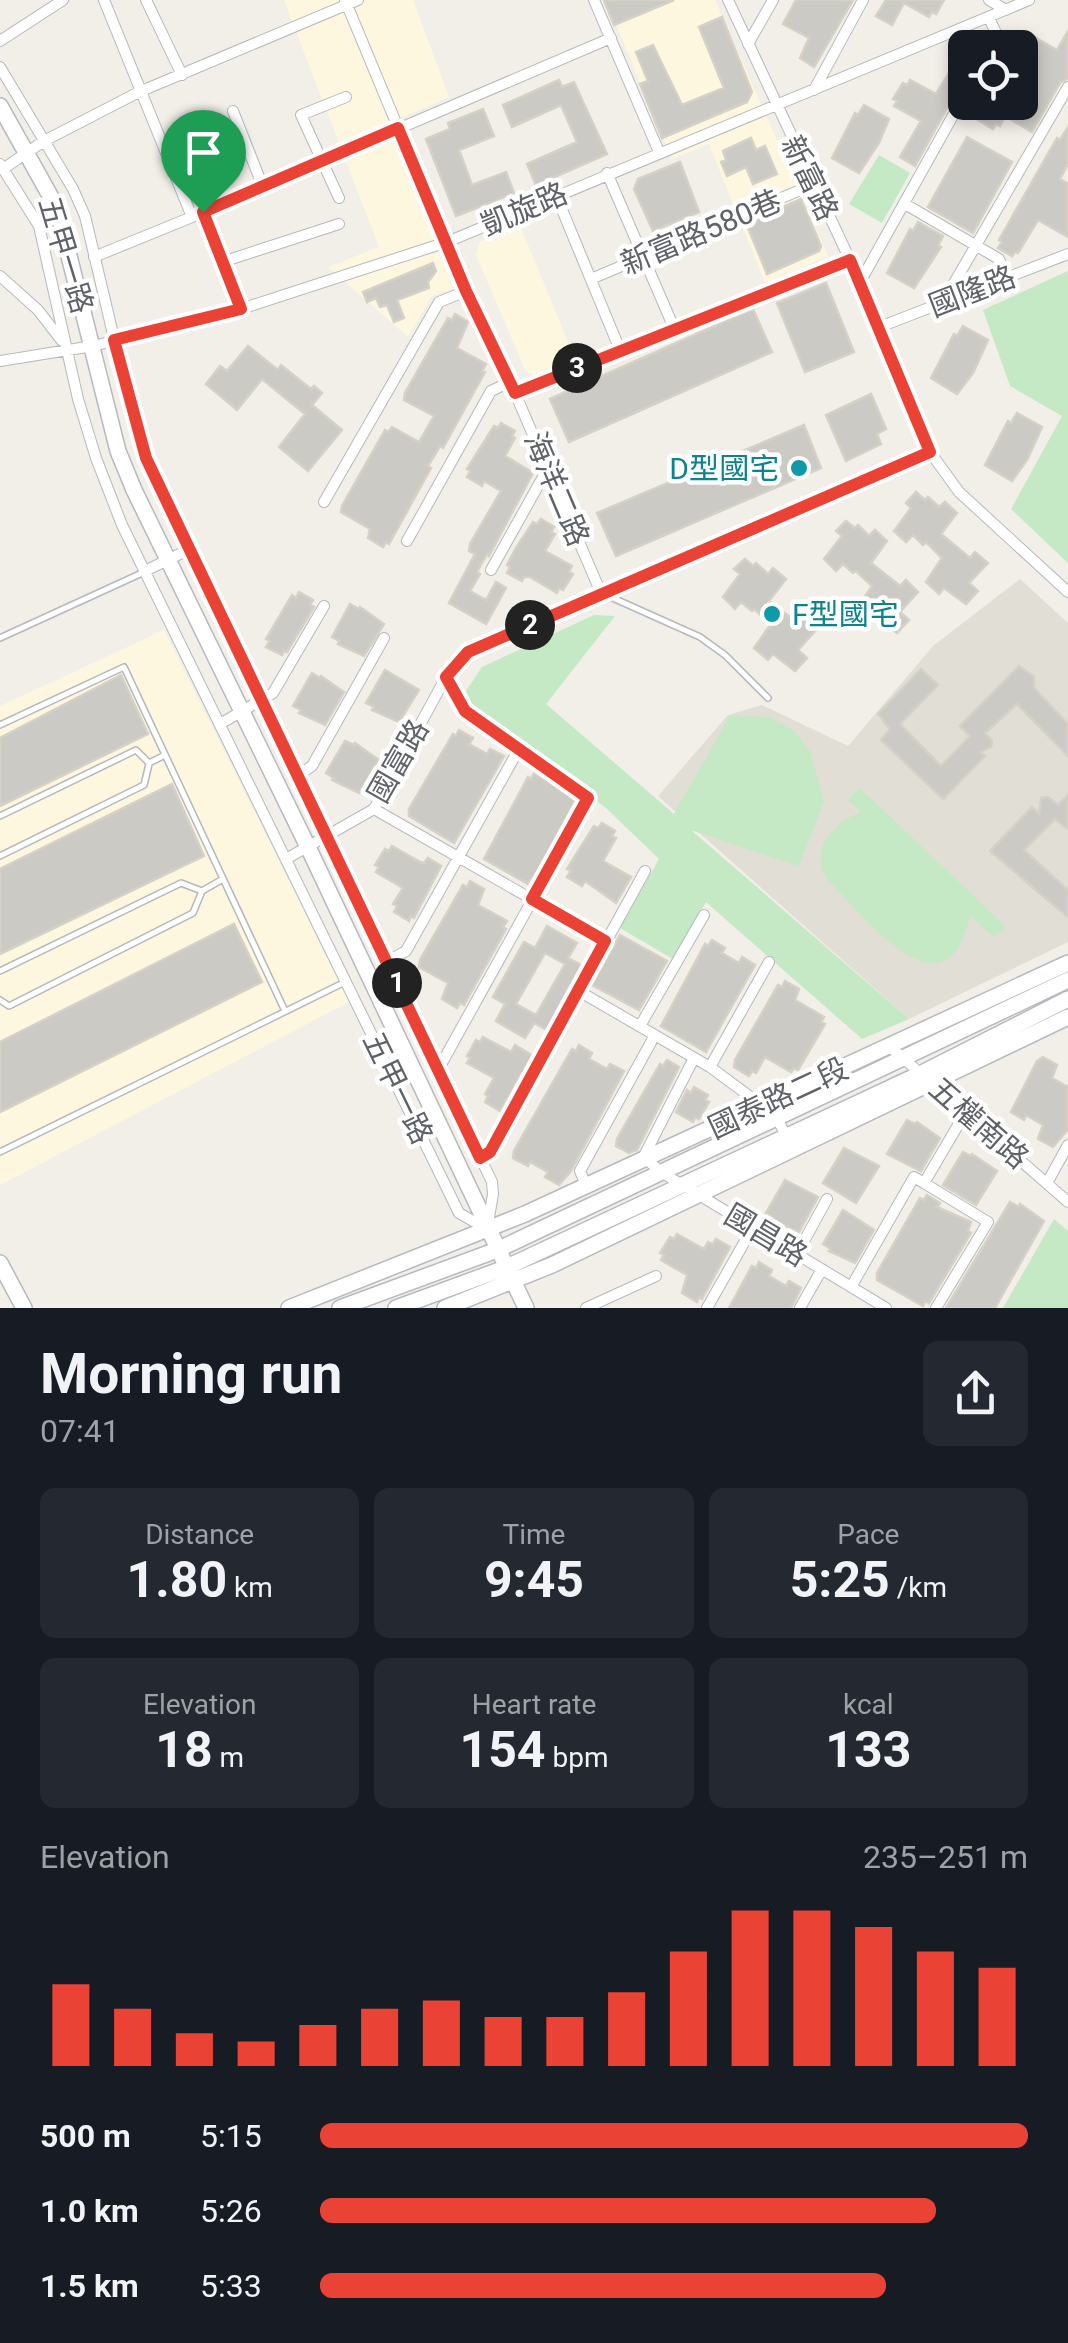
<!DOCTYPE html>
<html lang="en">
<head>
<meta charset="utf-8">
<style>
  :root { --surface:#171b24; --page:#242831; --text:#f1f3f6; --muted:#9ea1a6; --accent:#ea4335 }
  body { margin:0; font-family:Roboto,"Noto Sans TC",sans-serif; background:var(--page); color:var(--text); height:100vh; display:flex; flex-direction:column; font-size:38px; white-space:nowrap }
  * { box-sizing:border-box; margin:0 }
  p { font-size:32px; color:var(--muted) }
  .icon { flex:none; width:55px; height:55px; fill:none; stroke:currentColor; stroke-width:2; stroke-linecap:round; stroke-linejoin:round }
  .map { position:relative; height:1308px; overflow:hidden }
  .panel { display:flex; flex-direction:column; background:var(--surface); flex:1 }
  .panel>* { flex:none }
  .buttons { position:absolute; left:948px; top:30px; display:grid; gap:20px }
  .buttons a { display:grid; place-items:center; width:90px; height:90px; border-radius:15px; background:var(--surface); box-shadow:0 5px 15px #0003; font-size:50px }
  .pin { position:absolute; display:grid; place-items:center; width:85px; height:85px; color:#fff; margin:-102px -42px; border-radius:50% 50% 50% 0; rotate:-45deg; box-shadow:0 0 10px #0007 }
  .pin .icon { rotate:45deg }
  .km { position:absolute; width:50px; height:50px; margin:-25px; border-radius:50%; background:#222; color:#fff; font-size:28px; line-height:50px; text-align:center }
  .round { display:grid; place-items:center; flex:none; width:105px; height:105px; border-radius:15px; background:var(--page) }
  .head { display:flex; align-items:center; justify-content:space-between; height:170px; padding:0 40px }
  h1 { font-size:55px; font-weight:700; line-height:75px }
  .figures { display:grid; grid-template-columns:repeat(3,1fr); gap:15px; height:170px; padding:10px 40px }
  .figures div { display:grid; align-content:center; border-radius:15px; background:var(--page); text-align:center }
  .figures b { font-size:50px; font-weight:700 }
  .figures small { font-size:28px; font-weight:400 }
  .figures p { font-size:28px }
  .chart { height:280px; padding:20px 40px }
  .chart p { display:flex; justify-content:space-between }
  .chart svg { width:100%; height:180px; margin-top:10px; stroke:var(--accent); stroke-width:6 }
  ul { padding:0 40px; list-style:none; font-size:32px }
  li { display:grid; grid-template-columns:160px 120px 1fr; align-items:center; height:75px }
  li i { height:25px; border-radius:12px; background:var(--accent) }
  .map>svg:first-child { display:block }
  .commercial { fill:#fef7e0 }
  .education { fill:#e1ded6 }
  .green { fill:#c5e8c5 }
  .building { fill:#cccac5; stroke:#d6d1c6; stroke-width:2.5; fill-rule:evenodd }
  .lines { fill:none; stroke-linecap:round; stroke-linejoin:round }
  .lane-casing { stroke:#b5b8bc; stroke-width:8 }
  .street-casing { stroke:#b5b8bc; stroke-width:12 }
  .secondary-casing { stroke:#b6babf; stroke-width:18 }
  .lane { stroke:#fff; stroke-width:5 }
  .street { stroke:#fff; stroke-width:10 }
  .secondary { stroke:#fff; stroke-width:15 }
  .route-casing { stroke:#fff; stroke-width:20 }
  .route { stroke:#ea4335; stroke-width:12 }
  .culture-dot { fill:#0f9aa8; stroke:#fff; stroke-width:4 }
  .labels { text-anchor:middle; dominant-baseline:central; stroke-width:9; stroke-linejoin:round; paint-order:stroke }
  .street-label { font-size:30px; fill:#5f6368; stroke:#fff }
  .culture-label { font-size:30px; fill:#0d838f; stroke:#fff; text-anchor:end }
</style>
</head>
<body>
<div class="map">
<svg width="1068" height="1308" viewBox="0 0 1068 1308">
  <rect width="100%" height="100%" fill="#f1efe8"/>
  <!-- commercial -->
  <path class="commercial" d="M 284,0 L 413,0 L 449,97 L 387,124 L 456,288 L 432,296 L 408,337 L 328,267 L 379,247 Z
    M 606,0 L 715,0 L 828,256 L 765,283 L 709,144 L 672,159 Z
    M 521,228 L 575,359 L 536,376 L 526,372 L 476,255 L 480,241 Z
    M 164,630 L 349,1002 L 0,1185 L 0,706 Z"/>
  <!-- education -->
  <path class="education" d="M 1020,579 L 1068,623 L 1068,942 L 909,1019 L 658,796 L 728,715 L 762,705 L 848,746 L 933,646 Z"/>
  <!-- green -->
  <path class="green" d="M 879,155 L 910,173 L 882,223 L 849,204 Z
    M 1068,271 L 1068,563 L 1011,509 L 1062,416 L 1010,386 L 983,310 Z
    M 594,615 L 615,616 L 546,704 L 674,814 L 730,716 L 770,717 L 794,731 L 810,751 L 824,801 L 799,866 L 691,830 L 909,1019 L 862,1039 L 706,902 L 673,959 L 620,928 L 659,859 L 606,808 L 473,708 L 466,691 L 482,667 Z
    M 860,788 L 1006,927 L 994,937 L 970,916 C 945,1026 862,913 825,877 C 810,847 835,822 861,812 L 848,799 Z
    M 1054,1219 L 1068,1231 L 1068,1308 L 1003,1308 Z"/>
  <!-- building -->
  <path class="building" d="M 604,0 L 674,0 L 614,25 Z
    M 796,0 L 853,0 L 814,67 L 800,58 L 809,38 L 783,24 Z
    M 886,0 L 944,0 L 936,14 L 932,12 L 929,17 L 904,3 L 892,25 L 876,16 Z
    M 722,17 L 752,92 L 747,102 L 662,138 L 640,84 L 648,81 L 636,52 L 653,45 L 682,105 L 724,88 L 699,27 Z
    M 1068,31 L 1068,78 L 1060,83 L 1032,132 L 1005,116 L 1000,126 L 996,124 L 993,129 L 978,120 L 986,102 L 1020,102 L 1020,37 L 1026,40 L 1029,34 L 1057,50 Z
    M 955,63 L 965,69 L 965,85 L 957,90 L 915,166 L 900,157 L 921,121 L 894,106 L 897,101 L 893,99 L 903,83 L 907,85 L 910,80 L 936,94 Z
    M 559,80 L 562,87 L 574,82 L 607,154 L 536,185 L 527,164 L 577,142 L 561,105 L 512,127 L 503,105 Z
    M 864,105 L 889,119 L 879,143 L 859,173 L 832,158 L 855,113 L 858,115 Z
    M 483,109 L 494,136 L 459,150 L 472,185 L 506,172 L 514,193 L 456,216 L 426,139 L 450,129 L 448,123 Z
    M 1068,127 L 1068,164 L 1060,179 L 1068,184 L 1068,237 L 1038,220 L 1018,253 L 1015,252 L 1012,256 L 998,248 L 1002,242 L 999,240 L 1057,138 L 1060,140 Z
    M 967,137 L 1012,162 L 973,233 L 928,207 Z
    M 751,138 L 756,150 L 765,146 L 777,174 L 753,184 L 746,167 L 727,176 L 721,162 L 726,160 L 723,151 Z
    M 680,162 L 699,212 L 653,231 L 634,189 L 638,179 Z
    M 801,199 L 821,246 L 819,251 L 767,274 L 746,223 Z
    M 918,222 L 943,236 L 938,246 L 941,247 L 914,288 L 887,273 L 910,229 L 913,231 Z
    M 433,263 L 436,271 L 428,282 L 429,288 L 397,300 L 404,318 L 394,322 L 387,305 L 380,307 L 376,298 L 367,302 L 363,292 Z
    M 826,283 L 854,352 L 805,372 L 777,303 Z
    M 753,309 L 772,352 L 569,442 L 550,399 Z
    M 455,314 L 468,322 L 457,348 L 486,364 L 482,371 L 485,372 L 443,448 L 440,446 L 428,466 L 431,468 L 389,544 L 386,542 L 383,547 L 368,538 L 370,529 L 341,512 L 342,506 L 385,430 L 388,432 L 392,427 L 419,442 L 434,416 L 404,400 L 405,393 L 448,318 L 452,320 Z
    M 963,326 L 988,340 L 973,373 L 957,394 L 931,378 L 954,334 L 957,336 Z
    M 248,346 L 278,370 L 281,365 L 311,389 L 314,386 L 322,393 L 312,405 L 342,430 L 308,471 L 279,447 L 305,414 L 262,379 L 237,410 L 206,384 L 220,366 L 227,371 Z
    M 871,394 L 886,429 L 877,434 L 881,444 L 846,461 L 826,415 Z
    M 1017,413 L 1042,427 L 1027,460 L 1012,481 L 985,465 L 1008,421 L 1011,423 Z
    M 501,423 L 515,431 L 512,436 L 515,438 L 505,456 L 533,473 L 489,556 L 487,554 L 477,572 L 480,574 L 470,591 L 486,600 L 496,582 L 506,588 L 486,624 L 449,603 L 475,554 L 469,551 L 470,544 L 501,491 L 484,481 L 482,486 L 467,477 L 470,471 L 467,469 L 494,426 L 498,428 Z
    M 804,425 L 821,468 L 616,556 L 597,513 Z
    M 916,492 L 925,500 L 928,497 L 939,507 L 945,502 L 957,513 L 941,534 L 970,558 L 975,552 L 988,563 L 969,583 L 978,591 L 966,604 L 944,588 L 939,594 L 926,582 L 942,558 L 926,542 L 923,545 L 913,535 L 906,542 L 894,531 L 911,508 L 906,503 Z
    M 541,519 L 554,527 L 551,532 L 555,534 L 545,551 L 572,566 L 569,572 L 573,574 L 563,590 L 559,588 L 557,593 L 530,577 L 524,577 L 522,581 L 507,573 L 510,567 L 507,565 L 516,548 L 533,522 L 537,524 Z
    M 846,521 L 855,528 L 858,525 L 869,536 L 875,530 L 887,541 L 871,563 L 900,586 L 906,580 L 918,592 L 900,612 L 909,620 L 897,633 L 875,616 L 869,622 L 856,610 L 872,586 L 856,571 L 853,573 L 843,564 L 836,571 L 824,559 L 842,536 L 836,531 Z
    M 745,559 L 753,566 L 756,563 L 768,574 L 773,568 L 786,579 L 769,601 L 799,624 L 804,618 L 816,630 L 798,650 L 807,658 L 795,671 L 773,654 L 768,660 L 754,648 L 771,624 L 754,609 L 752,611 L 741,602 L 735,609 L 723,597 L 740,574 L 734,569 Z
    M 299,592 L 313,600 L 310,605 L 314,607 L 287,652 L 284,651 L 282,655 L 266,647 L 270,641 L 266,639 L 292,595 L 296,598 Z
    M 350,604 L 359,609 L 360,607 L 384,624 L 364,656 L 338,644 L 339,641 L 332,637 Z
    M 1019,666 L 1034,677 L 1034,688 L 1068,724 L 1068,756 L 1017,704 L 985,733 L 992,741 L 991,747 L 981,752 L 985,756 L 943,799 L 881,740 L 890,729 L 878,714 L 921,669 L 938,685 L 900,724 L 941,766 L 970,736 L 960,726 Z
    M 385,670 L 419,690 L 399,722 L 372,710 L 374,707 L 366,703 Z
    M 312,673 L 320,678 L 321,676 L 344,692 L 325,725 L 299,713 L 301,710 L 293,706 Z
    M 121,675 L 148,734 L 0,806 L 0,738 Z
    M 459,730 L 473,738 L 469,744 L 487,754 L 490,749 L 504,756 L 454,843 L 409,816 L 409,809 L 453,734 L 456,736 Z
    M 345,741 L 354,745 L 355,743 L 379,760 L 359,793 L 332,780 L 334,778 L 326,773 Z
    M 534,773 L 576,799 L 533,881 L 531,879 L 528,884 L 484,859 L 528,777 L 531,779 Z
    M 172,784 L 204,856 L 0,954 L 0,869 Z
    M 1068,795 L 1068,829 L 1055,819 L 1024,850 L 1068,890 L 1068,917 L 990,851 L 1032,807 L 1039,814 L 1041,798 L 1048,797 L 1058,805 Z
    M 602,823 L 615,831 L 612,836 L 616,838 L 603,861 L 631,877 L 616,903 L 585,881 L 582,886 L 567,877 L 571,871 L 567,869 L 577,853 L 594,826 L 598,828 Z
    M 392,846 L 420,862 L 424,863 L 428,858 L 441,866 L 414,918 L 411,916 L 409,921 L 394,912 L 397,906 L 393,904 L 403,888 L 376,872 L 379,867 L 375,865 L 385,849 L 389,851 Z
    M 470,881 L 484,889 L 478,905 L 507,921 L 503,927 L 506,929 L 464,1005 L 460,1003 L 457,1008 L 442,999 L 448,983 L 419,967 L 420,960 L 463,885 L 467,887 Z
    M 234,924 L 262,982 L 0,1112 L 0,1042 Z
    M 547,926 L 577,943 L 568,958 L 583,966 L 547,1030 L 534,1023 L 525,1038 L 496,1021 L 505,1004 L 493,997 L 524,942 L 535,948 ZM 545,953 L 565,964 L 536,1015 L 516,1004 Z
    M 620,935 L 667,961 L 639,1010 L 592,985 Z
    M 712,940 L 725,948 L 722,953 L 739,963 L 742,957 L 755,965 L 706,1052 L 661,1026 L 705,944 L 708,946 Z
    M 785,981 L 799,989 L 795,1000 L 824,1017 L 821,1022 L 825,1024 L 798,1070 L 794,1068 L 791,1072 L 765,1057 L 756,1073 L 752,1071 L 749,1076 L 734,1067 L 735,1060 L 778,985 L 782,987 Z
    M 483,1037 L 511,1052 L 515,1045 L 533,1056 L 500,1111 L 485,1102 L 488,1096 L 485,1094 L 494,1078 L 467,1063 L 470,1058 L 467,1056 L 476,1040 L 480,1042 Z
    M 579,1045 L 592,1053 L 589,1059 L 607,1069 L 610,1064 L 624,1071 L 571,1171 L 559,1185 L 545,1177 L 548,1172 L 530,1162 L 528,1166 L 513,1158 L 514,1151 L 572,1049 L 576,1051 Z
    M 1043,1057 L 1057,1065 L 1052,1078 L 1068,1087 L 1068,1129 L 1053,1147 L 1038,1139 L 1043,1125 L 1026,1115 L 1024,1120 L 1011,1112 L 1037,1061 Z
    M 667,1060 L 679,1067 L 637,1150 L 629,1153 L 616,1146 L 617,1139 L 660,1064 L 663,1066 Z
    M 694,1087 L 708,1095 L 705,1100 L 709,1102 L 699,1119 L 695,1117 L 693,1122 L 676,1112 L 687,1090 L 691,1093 Z
    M 907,1120 L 915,1124 L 917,1122 L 940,1138 L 921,1171 L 887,1154 Z
    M 844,1148 L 879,1166 L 856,1203 L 823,1183 Z
    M 963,1152 L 971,1156 L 972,1154 L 997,1171 L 976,1205 L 943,1185 Z
    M 785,1180 L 818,1197 L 799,1232 L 772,1220 L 773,1217 L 766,1213 Z
    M 927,1195 L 940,1203 L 937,1207 L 971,1222 L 968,1231 L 971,1233 L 929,1303 L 925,1301 L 923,1306 L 877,1280 L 877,1273 L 920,1198 L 924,1200 Z
    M 1010,1202 L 1019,1207 L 1020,1204 L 1044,1221 L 995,1308 L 946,1308 Z
    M 843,1210 L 874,1230 L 855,1263 L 829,1251 L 831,1249 L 823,1244 Z
    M 677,1234 L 704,1249 L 708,1242 L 713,1244 L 716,1239 L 730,1247 L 702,1299 L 699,1297 L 697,1302 L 682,1293 L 687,1275 L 661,1260 L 664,1255 L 660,1253 L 670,1237 L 674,1239 Z
    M 759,1262 L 772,1270 L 769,1276 L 786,1286 L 789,1281 L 801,1288 L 791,1308 L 729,1308 L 752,1266 L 756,1268 Z"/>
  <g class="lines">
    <defs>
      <path id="lane" d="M 604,594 L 700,637 L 725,655 L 768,698
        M 0,638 L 142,573
        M 0,725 L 124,667 L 285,1011
        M 0,816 L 136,750 L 149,763 L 165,755
        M 0,856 L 144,785 L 149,764
        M 0,971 L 181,883 L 202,891
        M 0,1000 L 9,1006 L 193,913 L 202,891 L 223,879
        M 0,1152 L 343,983"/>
      <path id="street" d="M 104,0 L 192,217 L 611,38
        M 146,0 L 182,75
        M 345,0 L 466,291 L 515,393 L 601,593
        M 594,0 L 659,152
        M 728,0 L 850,260 L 930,452 L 959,492 L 1068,592
        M 989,0 L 1006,10
        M 989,18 L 997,35 L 990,48
        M 0,41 L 63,0
        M 748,44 L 773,0
        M 0,67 L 73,189 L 85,216 L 126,389 L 146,458 L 492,1182 L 493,1194 L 487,1229 L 459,1213 L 122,525 L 96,458 L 78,399 L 39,226 L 0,164
        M 814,90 L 863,0
        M 233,111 L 263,187
        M 3,169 L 44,141 L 139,92 L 358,0
        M 607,173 L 674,328
        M 556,195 L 620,350
        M 339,198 L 301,115 L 346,97
        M 905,204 L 999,259 L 1007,278
        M 203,212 L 241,309
        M 94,257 L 192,217
        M 222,262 L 339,224
        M 0,276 L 38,310 L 62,341
        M 591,279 L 812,185
        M 859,284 L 965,94
        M 943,302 L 1068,87
        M 877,328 L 1068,254
        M 0,361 L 93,346 L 241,309 L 447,242 L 1029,0
        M 515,393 L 850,260
        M 324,502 L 439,302 L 466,291
        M 407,541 L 491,391 L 510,382
        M 491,570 L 543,477 L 551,474
        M 145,571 L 190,549
        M 220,724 L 273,693 L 324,606
        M 297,776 L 312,766 L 384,638
        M 374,809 L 605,941
        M 286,859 L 374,809 L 446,677 L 468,653 L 930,452
        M 386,962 L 406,951 L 520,747
        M 577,990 L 710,1067 L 776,1116 L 786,1136
        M 640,1026 L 704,915
        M 889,1046 L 1068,1202
        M 694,1058 L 645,1154 L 647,1160 L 661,1172 L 886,1308
        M 710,1067 L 769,962
        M 438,1070 L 589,798 L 465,711 L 446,677
        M 480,1158 L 490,1152 L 645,871
        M 924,1183 L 988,1222 L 936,1308
        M 1047,1183 L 1068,1145
        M 587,1187 L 580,1171 L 655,1035
        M 797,1254 L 827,1199
        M 851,1287 L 914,1177 L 924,1183 L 967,1110
        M 586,1308 L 656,1276
        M 707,1308 L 753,1227
        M 800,1308 L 822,1269"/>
      <path id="secondary" d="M 0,106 L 57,208 L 118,451 L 134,490 L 308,847 L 526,1308
        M 0,1263 L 24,1308
        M 289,1308 L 525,1214 L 1068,963
        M 340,1308 L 497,1250 L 1068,980
        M 396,1308 L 505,1268 L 922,1073 L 1068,999
        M 445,1308 L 552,1265 L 1068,1017"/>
    </defs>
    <!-- lane casing -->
    <use href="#lane" class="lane-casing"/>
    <!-- street casing -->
    <use href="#street" class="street-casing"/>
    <!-- secondary casing -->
    <use href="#secondary" class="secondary-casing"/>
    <!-- lane -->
    <use href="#lane" class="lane"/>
    <!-- street -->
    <use href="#street" class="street"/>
    <!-- secondary -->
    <use href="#secondary" class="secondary"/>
  </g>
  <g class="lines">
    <defs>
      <path id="route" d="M 398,128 L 466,291 L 515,393 L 850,260 L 930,452 L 468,652 L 446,677 L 465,711 L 588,798 L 532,899 L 605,941 L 490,1152 L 480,1158 L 146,458 L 114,340 L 241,309 L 203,212 Z"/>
    </defs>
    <!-- route casing -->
    <use href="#route" class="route-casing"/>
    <!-- route -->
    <use href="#route" class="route"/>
  </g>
  <!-- markers -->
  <g class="culture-dot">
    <circle cx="799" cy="468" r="10"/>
    <circle cx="772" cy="614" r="10"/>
  </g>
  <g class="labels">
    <!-- street labels -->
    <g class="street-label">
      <text transform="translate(810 178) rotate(64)">新富路</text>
      <text transform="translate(524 209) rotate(-23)">凱旋路</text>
      <text transform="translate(701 232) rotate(-23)">新富路580巷</text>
      <text transform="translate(66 255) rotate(73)">五甲一路</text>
      <text transform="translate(972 291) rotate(-21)">國隆路</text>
      <text transform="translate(557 489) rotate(67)">海洋二路</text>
      <text transform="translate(398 761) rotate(-60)">國富路</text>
      <text transform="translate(398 1088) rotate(64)">五甲一路</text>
      <text transform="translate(778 1098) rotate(-25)">國泰路二段</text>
      <text transform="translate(979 1123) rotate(41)">五權南路</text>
      <text transform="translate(766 1235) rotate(31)">國昌路</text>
    </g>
    <!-- culture labels -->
    <g class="culture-label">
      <text x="779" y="468">D型國宅</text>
      <text x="792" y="614" text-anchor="start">F型國宅</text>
    </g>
  </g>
</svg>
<div class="buttons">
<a><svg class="icon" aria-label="locate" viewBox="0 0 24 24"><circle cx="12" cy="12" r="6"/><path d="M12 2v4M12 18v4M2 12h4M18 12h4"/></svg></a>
</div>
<div class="pin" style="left:203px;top:212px;background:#1e9e55"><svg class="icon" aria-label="arrive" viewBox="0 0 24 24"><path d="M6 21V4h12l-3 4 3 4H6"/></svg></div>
<b class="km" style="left:397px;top:983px">1</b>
<b class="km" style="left:530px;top:625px">2</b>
<b class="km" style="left:577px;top:368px">3</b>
</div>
<section class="panel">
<div class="head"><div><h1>Morning run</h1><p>07:41</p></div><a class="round"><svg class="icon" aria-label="share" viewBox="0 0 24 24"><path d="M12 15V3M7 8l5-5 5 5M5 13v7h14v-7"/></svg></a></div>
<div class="figures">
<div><p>Distance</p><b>1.80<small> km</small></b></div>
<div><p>Time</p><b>9:45</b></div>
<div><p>Pace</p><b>5:25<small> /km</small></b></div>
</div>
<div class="figures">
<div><p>Elevation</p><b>18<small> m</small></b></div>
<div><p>Heart rate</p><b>154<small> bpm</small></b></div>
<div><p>kcal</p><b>133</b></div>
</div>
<div class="chart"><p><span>Elevation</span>235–251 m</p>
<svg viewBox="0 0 160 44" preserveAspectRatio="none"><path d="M5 44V24M15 44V30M25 44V36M35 44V38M45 44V34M55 44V30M65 44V28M75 44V32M85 44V32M95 44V26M105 44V16M115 44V6M125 44V6M135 44V10M145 44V16M155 44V20"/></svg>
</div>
<ul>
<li><b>500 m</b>5:15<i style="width:100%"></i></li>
<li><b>1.0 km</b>5:26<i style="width:87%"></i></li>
<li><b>1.5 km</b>5:33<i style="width:80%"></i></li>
</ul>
</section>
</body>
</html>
